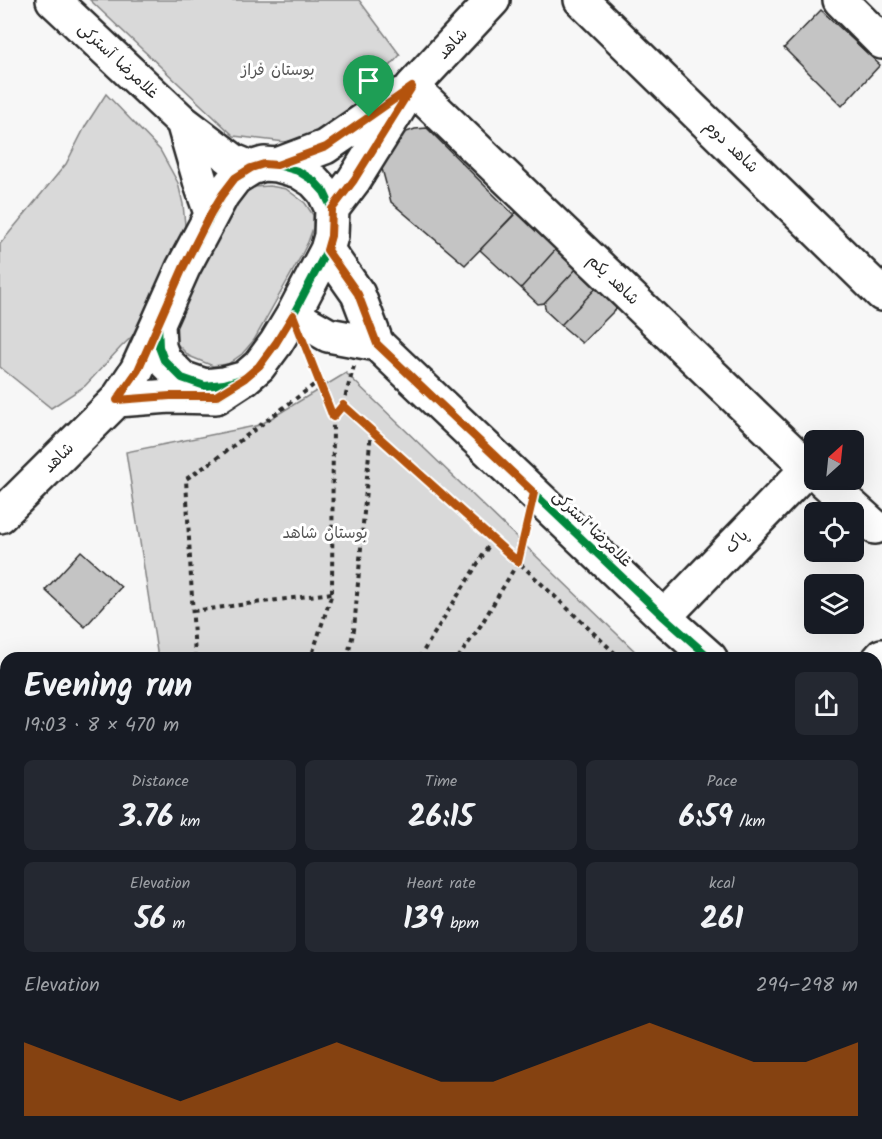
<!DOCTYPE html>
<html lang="en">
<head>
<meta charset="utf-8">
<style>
  :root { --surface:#171b24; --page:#242831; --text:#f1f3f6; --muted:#9ea1a6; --accent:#b45309 }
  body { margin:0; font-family:Kalam,"Playpen Sans Arabic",sans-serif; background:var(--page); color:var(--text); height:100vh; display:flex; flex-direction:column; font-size:22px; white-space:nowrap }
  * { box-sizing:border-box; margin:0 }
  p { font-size:20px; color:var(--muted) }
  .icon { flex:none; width:33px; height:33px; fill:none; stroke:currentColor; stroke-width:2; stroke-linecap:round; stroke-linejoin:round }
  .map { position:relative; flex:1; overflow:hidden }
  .drawer { position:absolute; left:0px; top:652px; width:882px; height:488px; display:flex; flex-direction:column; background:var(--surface); border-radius:18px 18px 0 0; box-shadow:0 6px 24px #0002 }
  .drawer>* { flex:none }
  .needle { width:39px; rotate:27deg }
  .tools { position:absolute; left:804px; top:430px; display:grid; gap:12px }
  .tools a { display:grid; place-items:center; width:60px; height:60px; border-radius:9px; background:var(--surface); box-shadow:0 6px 24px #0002; font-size:30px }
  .pin { position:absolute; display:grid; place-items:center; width:51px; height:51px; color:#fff; margin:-62px -26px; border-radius:50% 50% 50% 0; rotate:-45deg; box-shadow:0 0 6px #0007 }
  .pin .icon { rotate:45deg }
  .round { display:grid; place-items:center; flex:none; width:63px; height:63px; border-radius:9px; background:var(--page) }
  .overview { display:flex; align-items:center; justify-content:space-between; height:102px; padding:0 24px }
  h1 { font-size:33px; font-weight:800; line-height:45px }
  .metrics { display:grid; grid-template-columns:repeat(3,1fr); gap:9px; height:102px; padding:6px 24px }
  .metrics div { display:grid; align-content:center; border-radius:9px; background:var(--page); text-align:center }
  .metrics b { font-size:30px; font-weight:800 }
  .metrics small { font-size:16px; font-weight:400 }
  .metrics p { font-size:16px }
  .chart { height:168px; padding:12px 24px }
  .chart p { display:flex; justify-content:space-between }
  .chart svg { width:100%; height:108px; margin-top:6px; fill:var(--accent); opacity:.7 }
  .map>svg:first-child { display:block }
  .green { fill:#d9d9d9; stroke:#828282; stroke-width:1.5 }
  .water { fill:#b0b0b0; stroke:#7b7b7b; stroke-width:1.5 }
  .building { fill:#c4c4c4; stroke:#2b2b2b; stroke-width:1.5 }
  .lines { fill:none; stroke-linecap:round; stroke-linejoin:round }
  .minor-casing { stroke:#2b2b2b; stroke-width:38 }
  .major-casing { stroke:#2b2b2b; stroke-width:38 }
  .path { stroke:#2b2b2b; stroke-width:4; stroke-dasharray:4.5 4.5; stroke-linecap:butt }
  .minor { stroke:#fff; stroke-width:33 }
  .major { stroke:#fff; stroke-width:33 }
  .cycleway-casing { stroke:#fff; stroke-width:11 }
  .cycleway { stroke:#00873e; stroke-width:8 }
  .route-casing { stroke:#fff; stroke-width:12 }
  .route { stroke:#b45309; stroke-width:8 }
  .labels { text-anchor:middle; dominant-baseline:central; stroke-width:6; stroke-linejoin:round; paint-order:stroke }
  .street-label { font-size:16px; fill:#2b2b2b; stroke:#fff }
  .park-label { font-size:16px; fill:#565656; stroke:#fff }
</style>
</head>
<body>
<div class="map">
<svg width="882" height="1139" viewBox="0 0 882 1139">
  <rect width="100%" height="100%" fill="#f7f7f7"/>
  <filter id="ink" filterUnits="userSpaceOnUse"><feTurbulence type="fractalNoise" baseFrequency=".0167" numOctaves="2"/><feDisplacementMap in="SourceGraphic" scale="12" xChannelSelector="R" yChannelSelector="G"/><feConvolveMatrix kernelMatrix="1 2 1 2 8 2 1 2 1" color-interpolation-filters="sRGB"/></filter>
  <g filter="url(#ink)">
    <!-- green -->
    <path class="green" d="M 90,0 L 359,0 L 400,55 L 331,132 L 285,142 L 234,136 Z
      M 106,94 L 160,150 L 178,183 L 183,204 L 185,225 L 184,248 L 144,325 L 121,347 L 85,386 L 51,408 L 0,367 L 0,244 L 66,164 L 86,125 Z
      M 270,186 L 286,189 L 305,203 L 313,215 L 313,228 L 308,242 L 300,258 L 254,340 L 242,354 L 228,364 L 213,366 L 189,356 L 173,340 L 173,320 L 236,200 L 253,187 Z
      M 346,373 L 642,658 L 158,658 L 126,452 L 260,425 Z
      M 224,1134 L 465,1134 L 461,1139 L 229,1139 Z"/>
    <!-- water -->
    <path class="water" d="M 882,1038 L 882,1139 L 795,1139 L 799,1134 L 876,1134 L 876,1045 Z"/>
    <!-- building -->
    <path class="building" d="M 821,10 L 880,65 L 842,106 L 784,48 Z
      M 427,128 L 514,215 L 465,265 L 391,202 L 378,154 L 399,130 L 404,133 L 415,129 Z
      M 516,212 L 557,248 L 521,288 L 480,250 Z
      M 557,248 L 578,267 L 544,303 L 538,304 L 521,288 Z
      M 578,267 L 599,285 L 561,325 L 546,311 L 544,303 Z
      M 599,285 L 620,305 L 582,343 L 561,325 Z
      M 81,551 L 121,587 L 85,627 L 45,590 Z"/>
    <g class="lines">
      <defs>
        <path id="minor" d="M 53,0 L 183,122 L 234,161 L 251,168
          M 581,0 L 882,294
          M 840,0 L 882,42
          M 412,87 L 814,473
          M 183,122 L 201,184 L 211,213
          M 277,165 L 325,147 L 401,95
          M 332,209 L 354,180 L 412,87 L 493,0
          M 327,250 L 358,294 L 377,344 L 664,617 L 710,658
          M 293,315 L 328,335 L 377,344
          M 117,400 L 170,396 L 216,397 L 245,378 L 259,366 L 276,343 L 293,315 L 327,250 L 331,236 L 332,209 L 324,192 L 314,181 L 298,171 L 277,165 L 264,164 L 251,168 L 235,178 L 222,195 L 183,268 L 158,324 L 159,347 L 164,360 L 182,378 L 205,386 L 224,384 L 245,378
          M 823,480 L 875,527
          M 0,516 L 117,400 L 137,370 L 158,324
          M 664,617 L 809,467
          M 876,663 L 882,656
          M 876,888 L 882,884"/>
        <path id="major" d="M 876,727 L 882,720
          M 876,812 L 882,805
          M 0,974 L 6,979
          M 0,1041 L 6,1047
          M 98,1134 L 103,1139
          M 166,1134 L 172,1139
          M 522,1139 L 527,1134
          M 591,1139 L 596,1134"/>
      </defs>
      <!-- minor casing -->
      <use href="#minor" class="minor-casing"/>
      <!-- major casing -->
      <use href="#major" class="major-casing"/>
      <!-- path -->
      <path class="path" d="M 310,358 L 333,417 L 332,593 L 311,658
        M 354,366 L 343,405 L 494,539 L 620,658
        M 334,417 L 343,405
        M 193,611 L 332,593
        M 195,658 L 186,479 L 213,461 L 319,381
        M 347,658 L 354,630 L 371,430
        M 419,658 L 493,539
        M 458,658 L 481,625 L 518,562 L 526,524
        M 0,949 L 6,939
        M 307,1134 L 309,1139"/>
      <!-- minor -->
      <use href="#minor" class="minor"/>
      <!-- major -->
      <use href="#major" class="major"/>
      <defs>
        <path id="cycleway" d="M 327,250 L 358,294 L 377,344 L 664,617 L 710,658
          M 117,400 L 170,396 L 216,397 L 245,378 L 259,366 L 276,343 L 293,315 L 327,250 L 331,236 L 332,209 L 324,192 L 314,181 L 298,171 L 277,165 L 264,164 L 251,168 L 235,178 L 222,195 L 183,268 L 158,324 L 159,347 L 164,360 L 182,378 L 205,386 L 224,384 L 245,378"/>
      </defs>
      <!-- cycleway casing -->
      <use href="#cycleway" class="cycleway-casing"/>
      <!-- cycleway -->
      <use href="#cycleway" class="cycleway"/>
    </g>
  </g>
  <g class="lines" filter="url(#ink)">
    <defs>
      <path id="route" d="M 412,87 L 354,180 L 332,209 L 331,236 L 327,250 L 358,294 L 377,344 L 534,493 L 518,562 L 343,405 L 333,417 L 293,315 L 276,343 L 259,366 L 245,378 L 216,396 L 170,396 L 117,400 L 138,370 L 183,268 L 211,213 L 222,195 L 235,178 L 251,168 L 264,164 L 277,165 L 326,147 Z"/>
    </defs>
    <!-- route casing -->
    <use href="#route" class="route-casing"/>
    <!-- route -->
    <use href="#route" class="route"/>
  </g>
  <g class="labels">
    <!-- street labels -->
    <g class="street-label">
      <text transform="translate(453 44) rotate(-47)">شاهد</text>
      <text transform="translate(118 61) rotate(43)">غلامرضا آسترکی</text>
      <text transform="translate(731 147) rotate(44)">شاهد دوم</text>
      <text transform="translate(613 280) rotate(44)">شاهد یکم</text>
      <text transform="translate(59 458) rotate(-45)">شاهد</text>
      <text transform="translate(592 529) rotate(44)">غلامرضا آسترکی</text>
      <text transform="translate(737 542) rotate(-46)">پاک</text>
    </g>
    <!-- park labels -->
    <g class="park-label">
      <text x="278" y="70">بوستان فراز</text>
      <text x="325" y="533">بوستان شاهد</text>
    </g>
  </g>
</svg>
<div class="tools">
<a><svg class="needle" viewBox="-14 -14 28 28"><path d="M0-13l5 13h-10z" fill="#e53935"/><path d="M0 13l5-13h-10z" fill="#9ea1a6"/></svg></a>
<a><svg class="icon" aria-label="locate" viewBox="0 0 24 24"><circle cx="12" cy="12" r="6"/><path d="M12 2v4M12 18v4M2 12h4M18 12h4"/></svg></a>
<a><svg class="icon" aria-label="layers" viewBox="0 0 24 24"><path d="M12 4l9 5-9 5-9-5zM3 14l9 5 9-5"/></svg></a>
</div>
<div class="pin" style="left:369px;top:117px;background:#1e9e55"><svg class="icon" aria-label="arrive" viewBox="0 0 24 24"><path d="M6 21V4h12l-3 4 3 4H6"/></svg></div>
<section class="drawer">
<div class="overview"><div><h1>Evening run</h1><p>19:03 · 8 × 470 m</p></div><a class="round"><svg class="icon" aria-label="share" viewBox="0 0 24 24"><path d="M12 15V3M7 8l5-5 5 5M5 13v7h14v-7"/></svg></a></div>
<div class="metrics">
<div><p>Distance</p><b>3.76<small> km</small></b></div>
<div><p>Time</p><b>26:15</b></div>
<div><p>Pace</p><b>6:59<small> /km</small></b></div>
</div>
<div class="metrics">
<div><p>Elevation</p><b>56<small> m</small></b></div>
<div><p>Heart rate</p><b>139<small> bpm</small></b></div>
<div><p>kcal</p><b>261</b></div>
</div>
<div class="chart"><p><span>Elevation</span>294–298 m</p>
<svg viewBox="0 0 160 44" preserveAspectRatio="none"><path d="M0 44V14L10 22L20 30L30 38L40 30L50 22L60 14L70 22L80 30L90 30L100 22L110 14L120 6L130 14L140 22L150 22L160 14V44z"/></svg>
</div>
</section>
</div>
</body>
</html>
